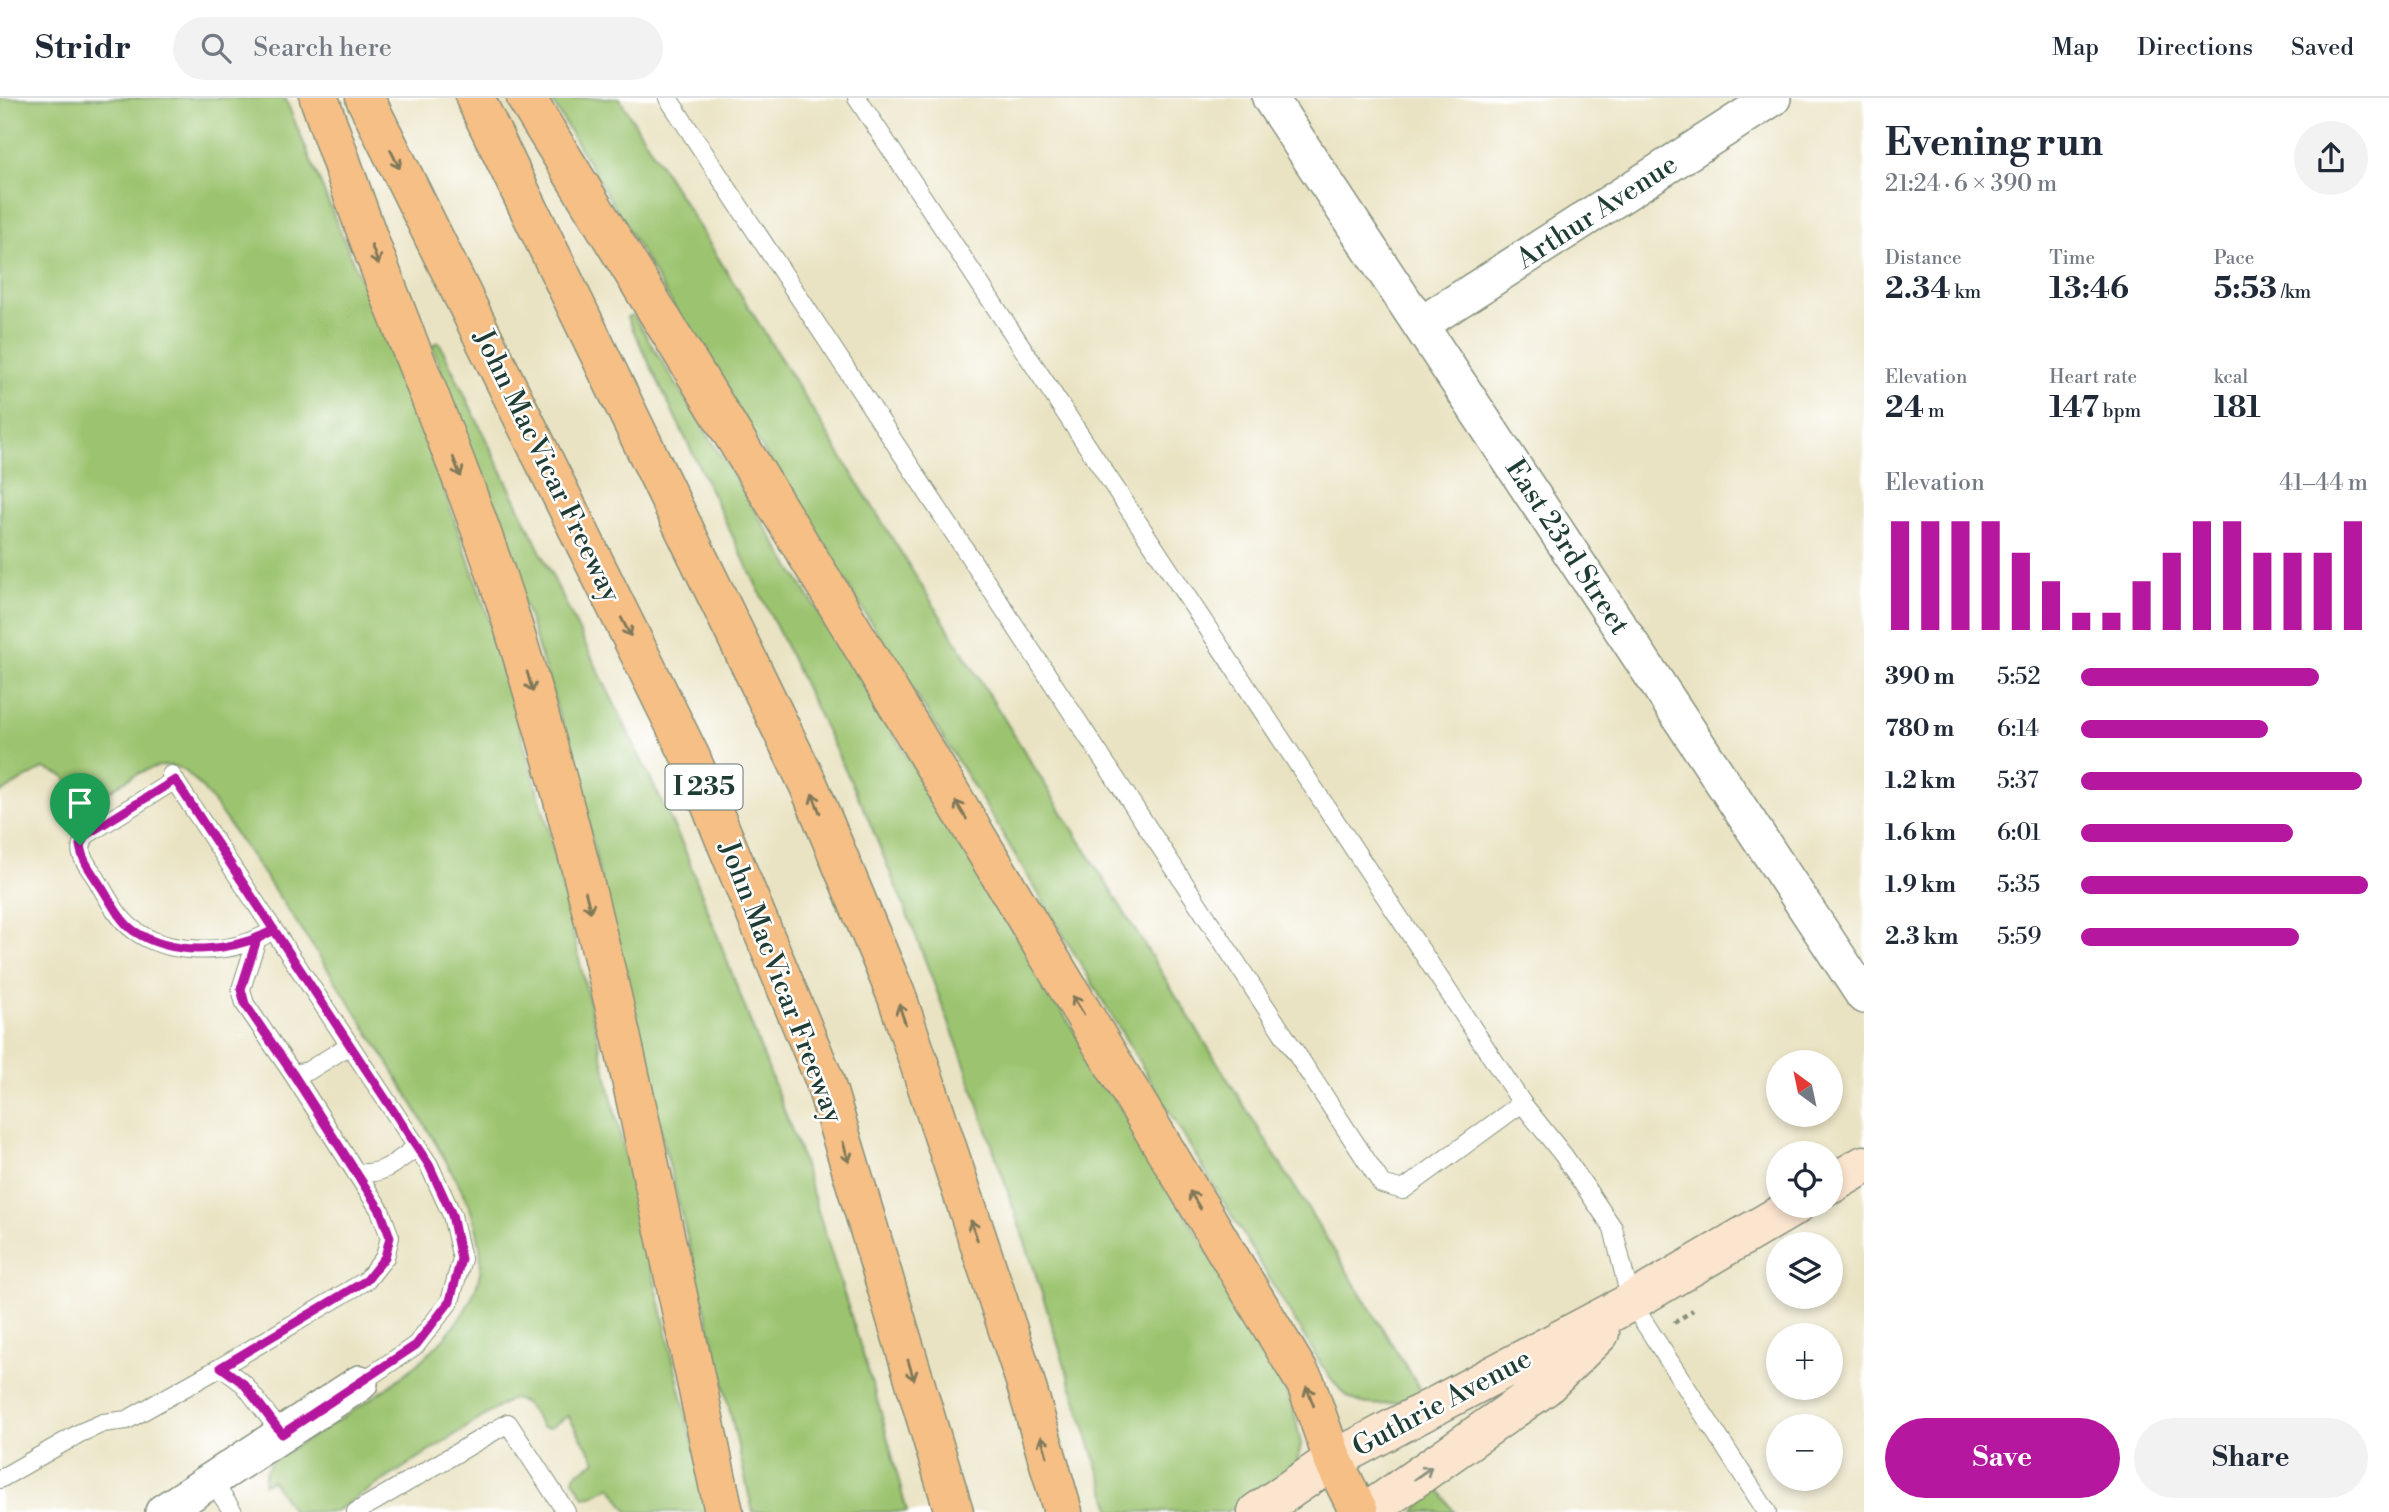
<!DOCTYPE html>
<html lang="en">
<head>
<meta charset="utf-8">
<style>
  :root { --surface:#fff; --page:#f2f2f3; --text:#1f2937; --muted:#747a83; --line:#e0e1e3; --accent:#b5179e }
  body { margin:0; font-family:"Libre Bodoni",serif; background:var(--page); color:var(--text); height:100vh; display:flex; flex-direction:column; font-size:26px; white-space:nowrap }
  * { box-sizing:border-box; margin:0 }
  p { font-size:23px; color:var(--muted) }
  .icon { flex:none; width:38px; height:38px; fill:none; stroke:currentColor; stroke-width:2; stroke-linecap:round; stroke-linejoin:round }
  .map { position:relative; flex:1; overflow:hidden }
  .panel { display:flex; flex-direction:column; background:var(--surface); width:525px }
  .panel>* { flex:none }
  .needle { width:46px; rotate:327deg }
  .fabs { position:absolute; left:1766px; top:952px; display:grid; gap:14px }
  .fabs a { display:grid; place-items:center; width:77px; height:77px; border-radius:50%; background:var(--surface); box-shadow:0 4px 10px #0003; font-size:35px }
  .pin { position:absolute; display:grid; place-items:center; width:60px; height:60px; color:#fff; margin:-72px -30px; border-radius:50% 50% 50% 0; rotate:-45deg; box-shadow:0 0 7px #0007 }
  .pin .icon { rotate:45deg }
  .round { display:grid; place-items:center; flex:none; width:74px; height:74px; border-radius:37px; background:var(--page) }
  .summary { display:flex; align-items:center; justify-content:space-between; height:119px; padding:0 21px }
  h1 { font-size:38px; font-weight:700; line-height:52px }
  .stats { display:grid; grid-template-columns:repeat(3,1fr); gap:10px; height:119px; padding:7px 21px }
  .stats div { display:grid; align-content:center }
  .stats b { font-size:30px; font-weight:700 }
  .stats small { font-size:19px; font-weight:400 }
  .stats p { font-size:19px }
  .chart { height:196px; padding:14px 21px }
  .chart p { display:flex; justify-content:space-between }
  .chart svg { width:100%; height:126px; margin-top:7px; stroke:var(--accent); stroke-width:6 }
  .button { display:flex; gap:14px; margin-top:auto; padding:14px 21px }
  .button a { flex:1; height:80px; border-radius:42px; background:var(--accent); color:#fff; font-size:28px; font-weight:700; line-height:80px; text-align:center }
  .button a+a { background:var(--page); color:var(--text) }
  ul { padding:0 21px; list-style:none; font-size:23px }
  li { display:grid; grid-template-columns:112px 84px 1fr; align-items:center; height:52px }
  li i { height:18px; border-radius:9px; background:var(--accent) }
  header { display:flex; align-items:center; gap:42px; box-sizing:border-box; height:98px; padding:0 35px; background:var(--surface); border-bottom:2px solid var(--line) }
  header strong { font-size:33px }
  nav { display:flex; gap:38px; margin-inline-start:auto; font-size:24px }
  .search { width:490px; height:63px; background:var(--page); display:flex; align-items:center; gap:18px; box-sizing:border-box; padding:0 24px; border-radius:38px; color:var(--muted); font-size:26px }
  main { display:flex; flex:1; min-height:0 }
  .map>svg:first-child { display:block }
  .green { fill:#9cc470; stroke:#5e8052; stroke-width:2 }
  .lines { fill:none; stroke-linecap:round; stroke-linejoin:round }
  .service-casing { stroke:#84907c; stroke-width:20 }
  .minor-casing { stroke:#84907c; stroke-width:38 }
  .secondary-casing { stroke:#84907c; stroke-width:41 }
  .motorway-casing { stroke:#84907c; stroke-width:41 }
  .path { stroke:#84907c; stroke-width:4.5; stroke-dasharray:5 5; stroke-linecap:butt }
  .service { stroke:#fff; stroke-width:18 }
  .minor { stroke:#fff; stroke-width:35 }
  .secondary { stroke:#fbe5cf; stroke-width:38 }
  .motorway { stroke:#f5bf86; stroke-width:38 }
  .oneway { stroke:#7f7859 }
  .oneway2 { stroke:#8d9182 }
  .route-casing { stroke:#fff; stroke-width:14 }
  .route { stroke:#b5179e; stroke-width:9 }
  .labels { text-anchor:middle; dominant-baseline:central; stroke-width:5; stroke-linejoin:round; paint-order:stroke }
  .shield { fill:#fff; stroke:#627771; stroke-width:2 }
  .shield-label { font-size:26px; font-weight:bold; fill:#1f3d34 }
  .street-label { font-size:28px; fill:#1f3d34; stroke:#fff }
</style>
</head>
<body>
<header>
<strong>Stridr</strong>
<div class="search"><svg class="icon" aria-label="search" viewBox="0 0 24 24"><circle cx="10" cy="10" r="6"/><path d="M15 15l6 6"/></svg>Search here</div>
<nav><a>Map</a><a>Directions</a><a>Saved</a></nav>
</header>
<main>
<div class="map">
<svg width="1864" height="1414" viewBox="0 0 1864 1414">
  <rect width="100%" height="100%" fill="#fff"/>
  <filter id="ink" filterUnits="userSpaceOnUse"><feTurbulence type="fractalNoise" baseFrequency=".0143" numOctaves="2"/><feDisplacementMap in="SourceGraphic" scale="14" xChannelSelector="R" yChannelSelector="G"/><feConvolveMatrix kernelMatrix="1 2 1 2 8 2 1 2 1" color-interpolation-filters="sRGB"/></filter>
  <filter id="wash" filterUnits="userSpaceOnUse"><feTurbulence type="fractalNoise" baseFrequency=".00686" numOctaves="4" result="noise"/><feDisplacementMap in="SourceGraphic" scale="28" xChannelSelector="R" yChannelSelector="G"/><feGaussianBlur stdDeviation="1.57" result="paint"/><feColorMatrix in="noise" values="0 0 0 0 0 0 0 0 0 0 0 0 0 0 0 0 0 1.4 0 .05"/><feComposite in="paint" operator="in"/></filter>
  <g filter="url(#wash)">
    <rect width="100%" height="100%" fill="#eae3c3"/>
    <!-- green -->
    <path class="green" d="M 0,0 L 285,0 L 424,335 L 487,515 L 549,733 L 709,1414 L 628,1414 L 611,1388 L 593,1398 L 584,1399 L 573,1381 L 577,1375 L 596,1363 L 568,1318 L 549,1330 L 542,1329 C 533,1316 528,1302 511,1301 L 334,1414 L 293,1414 L 272,1382 L 264,1386 L 265,1375 L 271,1364 C 336,1322 456,1261 478,1183 C 485,1160 478,1132 470,1110 C 455,1075 433,1042 414,1008 C 361,919 303,832 243,747 C 229,728 200,679 179,670 C 151,658 109,694 86,710 L 64,678 L 44,670 L 0,695 Z
      M 550,0 L 619,0 L 1423,1296 C 1399,1305 1364,1315 1343,1294 C 1335,1287 1329,1277 1322,1268 L 990,715 L 683,224 Z
      M 633,217 L 859,579 L 1267,1251 L 1294,1313 L 1301,1346 L 1296,1370 L 1227,1414 L 1112,1414 L 1034,1171 L 964,964 L 912,828 L 865,713 L 627,219 Z
      M 439,244 L 684,750 L 798,1049 L 880,1311 L 907,1414 L 753,1414 L 723,1283 L 635,930 L 575,668 L 528,517 L 432,247 Z
      M 1437,1388 L 1454,1414 L 1414,1414 L 1415,1413 Z"/>
  </g>
  <g filter="url(#ink)">
    <g class="lines">
      <defs>
        <path id="service" d="M 668,0 L 1382,1086 L 1403,1092 L 1522,1005
          M 857,0 L 1522,1005 L 1564,1058 L 1613,1130 L 1631,1204 L 1767,1414
          M 171,677 L 429,1067 L 452,1117 L 462,1161 L 450,1203 L 416,1247 L 360,1285
          M 175,682 L 86,737 C 75,756 85,763 96,780 C 106,797 117,820 134,832 C 167,857 227,857 263,838
          M 293,976 L 308,973 L 350,947
          M 356,1075 C 385,1077 394,1065 417,1049
          M 221,1269 L 244,1286 L 282,1336
          M 0,1381 L 80,1335 L 103,1325 L 127,1322 L 221,1269 L 367,1182 L 385,1159 L 390,1139 L 380,1112 L 293,976 L 245,906 L 241,891 L 257,841
          M 212,1383 L 233,1414
          M 356,1414 L 508,1325 L 566,1414"/>
        <path id="minor" d="M 1270,0 L 1864,898
          M 1420,227 L 1773,0
          M 163,1414 L 360,1285"/>
        <path id="secondary" d="M 1830,1087 L 1864,1067
          M 1257,1414 L 1333,1362 L 1631,1204 L 1795,1108
          M 1367,1414 L 1545,1289 L 1600,1235"/>
        <path id="motorway" d="M 319,0 C 336,49 353,98 371,147 C 418,274 473,398 513,528 C 603,818 660,1118 724,1414
          M 365,0 L 691,660 L 824,981 L 954,1414
          M 475,0 L 809,688 L 897,899 L 1025,1283 L 1063,1414
          M 526,0 L 829,493 L 1306,1286 L 1333,1362 L 1359,1414"/>
      </defs>
      <!-- service casing -->
      <use href="#service" class="service-casing"/>
      <!-- minor casing -->
      <use href="#minor" class="minor-casing"/>
      <!-- secondary casing -->
      <use href="#secondary" class="secondary-casing"/>
      <!-- motorway casing -->
      <use href="#motorway" class="motorway-casing"/>
      <!-- path -->
      <path class="path" d="M 1674,1225 L 1693,1212"/>
      <!-- service -->
      <use href="#service" class="service"/>
      <!-- minor -->
      <use href="#minor" class="minor"/>
      <!-- secondary -->
      <use href="#secondary" class="secondary"/>
      <!-- motorway -->
      <use href="#motorway" class="motorway"/>
    </g>
    <!-- one-way arrows -->
    <defs><path id="oneway-shaft" d="M-6 0H5M1.5-3L5.5 0L1.5 3" fill="none" stroke-width="1.6" stroke-linecap="round" stroke-linejoin="round" transform="scale(1.75)"/></defs>
    <g class="oneway">
      <use href="#oneway-shaft" transform="translate(395 61) rotate(64)"/>
      <use href="#oneway-shaft" transform="translate(375 157) rotate(69)"/>
      <use href="#oneway-shaft" transform="translate(457 369) rotate(69)"/>
      <use href="#oneway-shaft" transform="translate(626 529) rotate(63)"/>
      <use href="#oneway-shaft" transform="translate(530 584) rotate(74)"/>
      <use href="#oneway-shaft" transform="translate(816 705) rotate(-112)"/>
      <use href="#oneway-shaft" transform="translate(961 712) rotate(-121)"/>
      <use href="#oneway-shaft" transform="translate(588 804) rotate(76)"/>
      <use href="#oneway-shaft" transform="translate(1078 907) rotate(-121)"/>
      <use href="#oneway-shaft" transform="translate(902 916) rotate(-109)"/>
      <use href="#oneway-shaft" transform="translate(846 1054) rotate(73)"/>
      <use href="#oneway-shaft" transform="translate(1195 1102) rotate(-121)"/>
      <use href="#oneway-shaft" transform="translate(974 1132) rotate(-109)"/>
      <use href="#oneway-shaft" transform="translate(911 1272) rotate(73)"/>
      <use href="#oneway-shaft" transform="translate(1310 1298) rotate(-110)"/>
      <use href="#oneway-shaft" transform="translate(1044 1348) rotate(-106)"/>
    </g>
    <use class="oneway2" href="#oneway-shaft" transform="translate(1423 1375) rotate(-35)"/>
  </g>
  <g class="lines" filter="url(#ink)">
    <defs>
      <path id="route" d="M 80,747 C 82,763 93,776 102,790 C 111,804 120,823 134,833 C 175,860 233,854 274,832 L 429,1067 L 452,1117 L 461,1161 L 450,1203 L 416,1247 L 282,1336 L 244,1286 L 221,1269 L 367,1182 L 385,1159 L 390,1139 L 380,1112 L 293,976 L 245,906 L 241,891 L 257,841 L 274,832 L 175,682 L 86,737 L 80,747"/>
    </defs>
    <!-- route casing -->
    <use href="#route" class="route-casing"/>
    <!-- route -->
    <use href="#route" class="route"/>
  </g>
  <g class="labels">
    <!-- shield labels -->
    <rect class="shield" x="665.5" y="666.5" width="77" height="45" rx="5"/>
    <g class="shield-label">
      <text x="704" y="689">I 235</text>
    </g>
    <!-- street labels -->
    <g class="street-label">
      <text transform="translate(1597 114) rotate(-33)">Arthur Avenue</text>
      <text transform="translate(547 368) rotate(64)">John MacVicar Freeway</text>
      <text transform="translate(1567 449) rotate(57)">East 23rd Street</text>
      <text transform="translate(781 884) rotate(69)">John MacVicar Freeway</text>
      <text transform="translate(1442 1305) rotate(-28)">Guthrie Avenue</text>
    </g>
  </g>
</svg>
<div class="fabs">
<a><svg class="needle" viewBox="-14 -14 28 28"><path d="M0-13l5 13h-10z" fill="#e53935"/><path d="M0 13l5-13h-10z" fill="#747a83"/></svg></a>
<a><svg class="icon" aria-label="locate" viewBox="0 0 24 24"><circle cx="12" cy="12" r="6"/><path d="M12 2v4M12 18v4M2 12h4M18 12h4"/></svg></a>
<a><svg class="icon" aria-label="layers" viewBox="0 0 24 24"><path d="M12 4l9 5-9 5-9-5zM3 14l9 5 9-5"/></svg></a>
<a>+</a>
<a>−</a>
</div>
<div class="pin" style="left:80px;top:747px;background:#1e9e55"><svg class="icon" aria-label="arrive" viewBox="0 0 24 24"><path d="M6 21V4h12l-3 4 3 4H6"/></svg></div>
</div>
<section class="panel">
<div class="summary"><div><h1>Evening run</h1><p>21:24 · 6 × 390 m</p></div><a class="round"><svg class="icon" aria-label="share" viewBox="0 0 24 24"><path d="M12 15V3M7 8l5-5 5 5M5 13v7h14v-7"/></svg></a></div>
<div class="stats">
<div><p>Distance</p><b>2.34<small> km</small></b></div>
<div><p>Time</p><b>13:46</b></div>
<div><p>Pace</p><b>5:53<small> /km</small></b></div>
</div>
<div class="stats">
<div><p>Elevation</p><b>24<small> m</small></b></div>
<div><p>Heart rate</p><b>147<small> bpm</small></b></div>
<div><p>kcal</p><b>181</b></div>
</div>
<div class="chart"><p><span>Elevation</span>41–44 m</p>
<svg viewBox="0 0 160 44" preserveAspectRatio="none"><path d="M5 44V6M15 44V6M25 44V6M35 44V6M45 44V17M55 44V27M65 44V38M75 44V38M85 44V27M95 44V17M105 44V6M115 44V6M125 44V17M135 44V17M145 44V17M155 44V6"/></svg>
</div>
<ul>
<li><b>390 m</b>5:52<i style="width:83%"></i></li>
<li><b>780 m</b>6:14<i style="width:65%"></i></li>
<li><b>1.2 km</b>5:37<i style="width:98%"></i></li>
<li><b>1.6 km</b>6:01<i style="width:74%"></i></li>
<li><b>1.9 km</b>5:35<i style="width:100%"></i></li>
<li><b>2.3 km</b>5:59<i style="width:76%"></i></li>
</ul>
<div class="button"><a>Save</a><a>Share</a></div>
</section>
</main>
</body>
</html>
